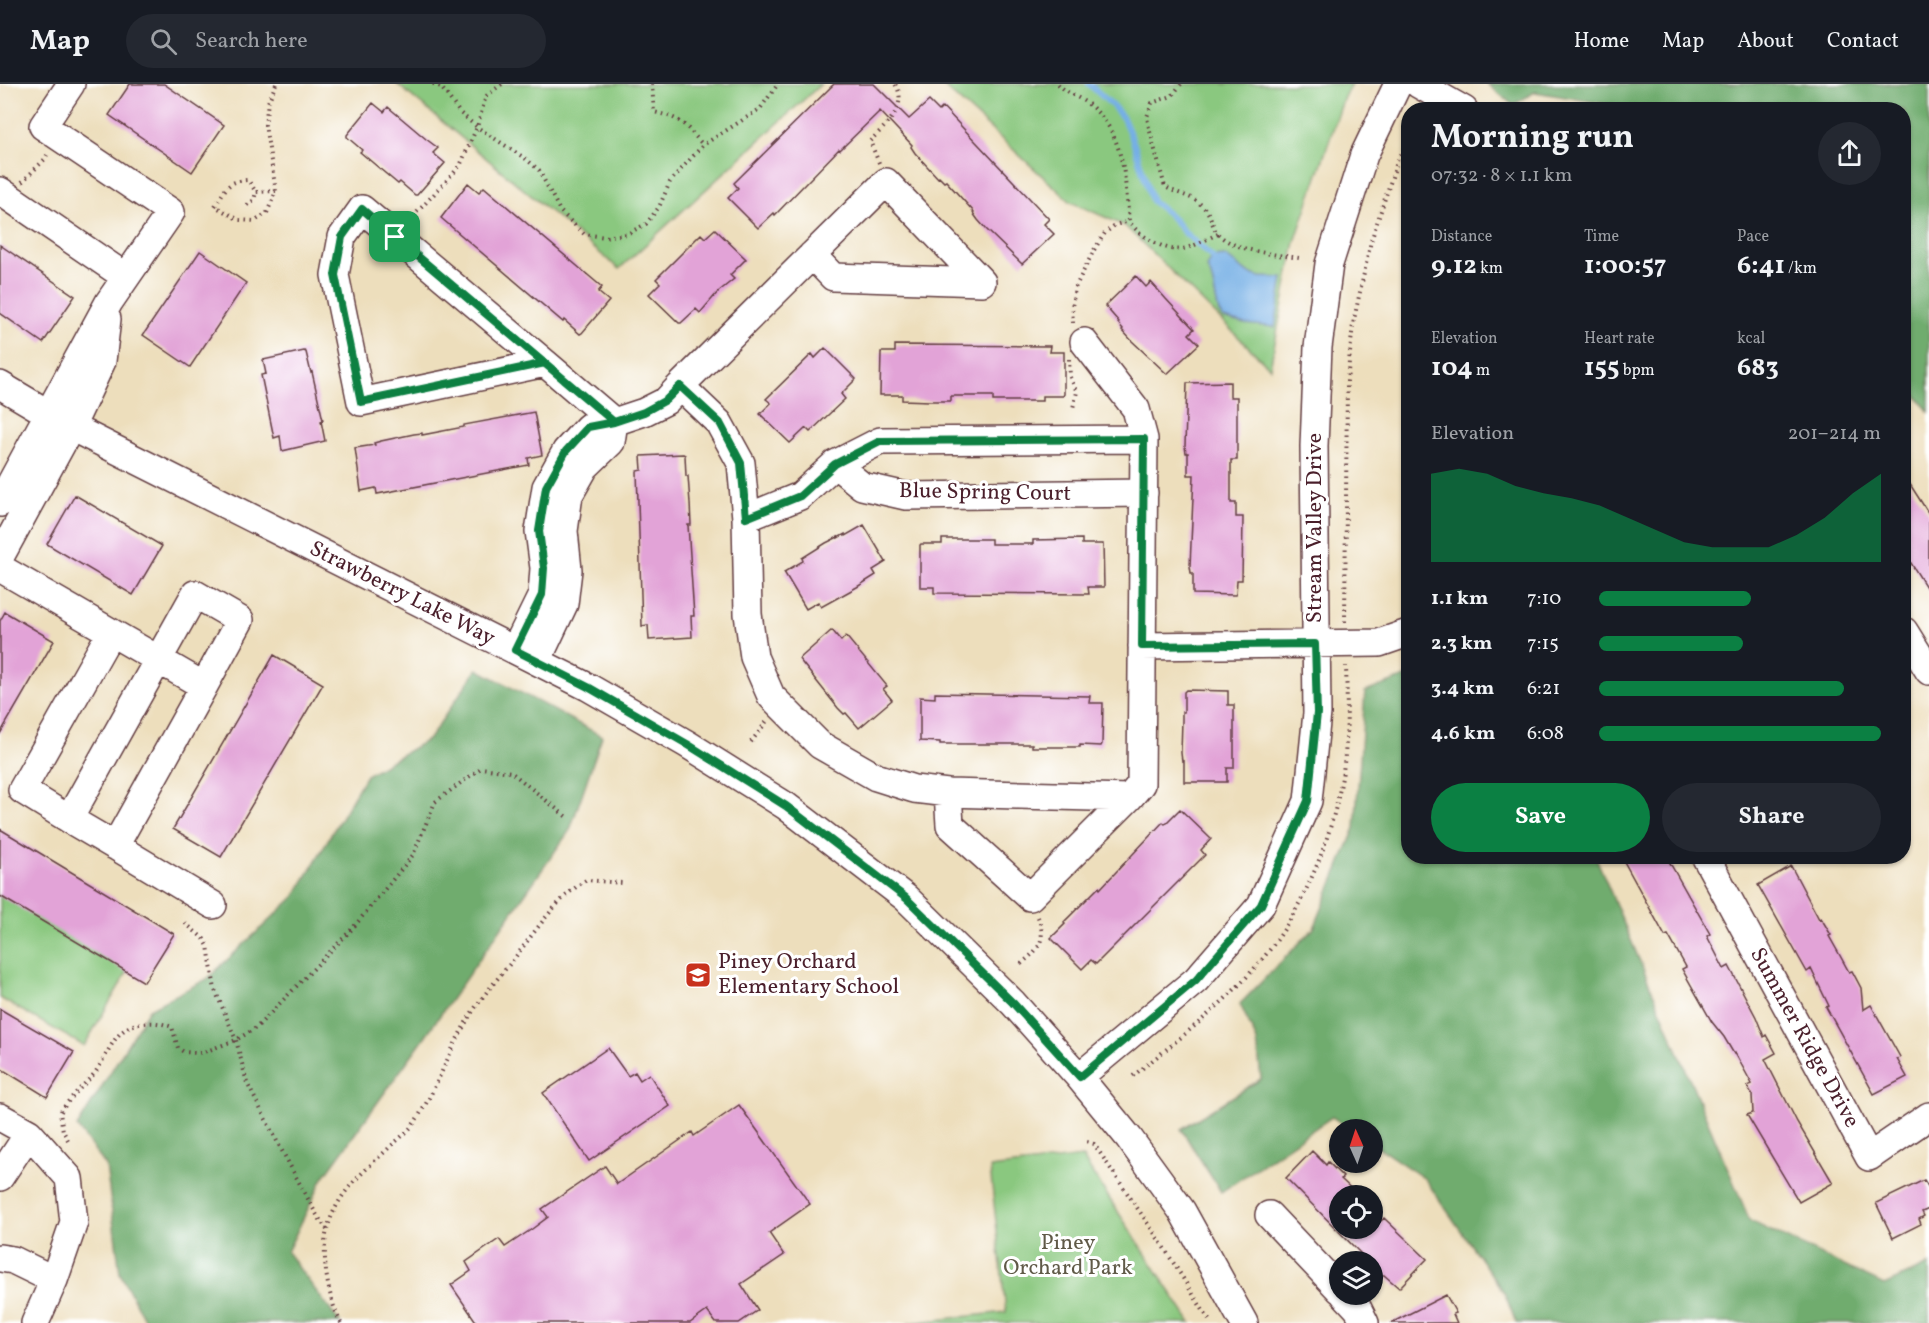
<!DOCTYPE html>
<html lang="en">
<head>
<meta charset="utf-8">
<style>
  :root { --surface:#171b24; --page:#242831; --text:#f1f3f6; --muted:#9ea1a6; --line:#363941; --accent:#0b8043 }
  body { margin:0; font-family:Vollkorn,serif; background:var(--page); color:var(--text); height:100vh; display:flex; flex-direction:column; font-size:22px; white-space:nowrap }
  * { box-sizing:border-box; margin:0 }
  p { font-size:20px; color:var(--muted) }
  .icon { flex:none; width:33px; height:33px; fill:none; stroke:currentColor; stroke-width:2; stroke-linecap:round; stroke-linejoin:round }
  .map { position:relative; flex:1; overflow:hidden }
  .sheet { position:absolute; left:1401px; top:18px; width:510px; height:762px; display:flex; flex-direction:column; background:var(--surface); border-radius:24px; box-shadow:0 2px 4px #0004 }
  .sheet>* { flex:none }
  .needle { width:39px; rotate:357deg }
  .fabs { position:absolute; left:1329px; top:1035px; display:grid; gap:12px }
  .fabs a { display:grid; place-items:center; width:54px; height:54px; border-radius:50%; background:var(--surface); box-shadow:0 2px 4px #0004; font-size:30px }
  .pin { position:absolute; display:grid; place-items:center; width:51px; height:51px; color:#fff; margin:-26px; border-radius:12px; box-shadow:0 3px 9px #0006 }
  .round { display:grid; place-items:center; flex:none; width:63px; height:63px; border-radius:32px; background:var(--page) }
  .headline { display:flex; align-items:center; justify-content:space-between; height:102px; padding:0 30px }
  h1 { font-size:33px; font-weight:700; line-height:45px }
  .metrics { display:grid; grid-template-columns:repeat(3,1fr); gap:9px; height:102px; padding:6px 30px }
  .metrics div { display:grid; align-content:center }
  .metrics b { font-size:26px; font-weight:700 }
  .metrics small { font-size:16px; font-weight:400 }
  .metrics p { font-size:16px }
  .chart { height:168px; padding:12px 30px }
  .chart p { display:flex; justify-content:space-between }
  .chart svg { width:100%; height:108px; margin-top:6px; fill:var(--accent); opacity:.7 }
  .button { display:flex; gap:12px; margin-top:auto; padding:12px 30px }
  .button a { flex:1; height:69px; border-radius:36px; background:var(--accent); color:#fff; font-size:24px; font-weight:700; line-height:69px; text-align:center }
  .button a+a { background:var(--page); color:var(--text) }
  ul { padding:0 30px; list-style:none; font-size:20px }
  li { display:grid; grid-template-columns:96px 72px 1fr; align-items:center; height:45px }
  li i { height:15px; border-radius:8px; background:var(--accent) }
  header { display:flex; align-items:center; gap:36px; box-sizing:border-box; height:84px; padding:0 30px; background:var(--surface); border-bottom:2px solid var(--line) }
  header strong { font-size:28px }
  nav { display:flex; gap:33px; margin-inline-start:auto; font-size:21px }
  .search { width:420px; height:54px; background:var(--page); display:flex; align-items:center; gap:15px; box-sizing:border-box; padding:0 21px; border-radius:33px; color:var(--muted); font-size:22px }
  .map>svg:first-child { display:block }
  .green { fill:#8ac87f; stroke:#6a7455; stroke-width:1.5 }
  .forest { fill:#6fac6e; stroke:#5c664c; stroke-width:1.5 }
  .water { fill:#74afe5; stroke:#5f6788; stroke-width:1.5 }
  .lines { fill:none; stroke-linecap:round; stroke-linejoin:round }
  .stream { stroke:#74afe5; stroke-width:6 }
  .building { fill:#e2a3d7 }
  .minor-casing { stroke:#623c41; stroke-width:30 }
  .path { stroke:#623c41; stroke-width:4; stroke-dasharray:1.5 4.5; stroke-linecap:butt }
  .minor { stroke:#fff; stroke-width:27 }
  .route-casing { stroke:#fff; stroke-width:12 }
  .route { stroke:#0b8043; stroke-width:8 }
  .labels { text-anchor:middle; dominant-baseline:central; stroke-width:6; stroke-linejoin:round; paint-order:stroke }
  .street-label { font-size:22px; fill:#4a1f2b; stroke:#fff }
  .poi-label { font-size:22px; fill:#4a1f2b; stroke:#fff; text-anchor:start }
  .park-label { font-size:22px; fill:#605a48; stroke:#fff }
</style>
</head>
<body>
<header>
<strong>Map</strong>
<div class="search"><svg class="icon" aria-label="search" viewBox="0 0 24 24"><circle cx="10" cy="10" r="6"/><path d="M15 15l6 6"/></svg>Search here</div>
<nav><a>Home</a><a>Map</a><a>About</a><a>Contact</a></nav>
</header>
<div class="map">
<svg width="1929" height="1239" viewBox="0 0 1929 1239">
  <rect width="100%" height="100%" fill="#fff"/>
  <filter id="ink" filterUnits="userSpaceOnUse"><feTurbulence type="fractalNoise" baseFrequency=".0167" numOctaves="2"/><feDisplacementMap in="SourceGraphic" scale="12" xChannelSelector="R" yChannelSelector="G"/><feConvolveMatrix kernelMatrix="1 2 1 2 8 2 1 2 1" color-interpolation-filters="sRGB"/></filter>
  <filter id="wash" filterUnits="userSpaceOnUse"><feTurbulence type="fractalNoise" baseFrequency=".008" numOctaves="4" result="noise"/><feDisplacementMap in="SourceGraphic" scale="24" xChannelSelector="R" yChannelSelector="G"/><feGaussianBlur stdDeviation="1.35" result="paint"/><feColorMatrix in="noise" values="0 0 0 0 0 0 0 0 0 0 0 0 0 0 0 0 0 1.4 0 .05"/><feComposite in="paint" operator="in"/></filter>
  <g filter="url(#wash)">
    <rect width="100%" height="100%" fill="#eddebc"/>
    <!-- green -->
    <path class="green" d="M 397,0 L 821,0 L 619,185 Z
      M 941,0 L 1351,0 L 1344,13 L 1295,158 L 1270,284 L 1125,142 L 1071,118 Z
      M 0,811 L 129,885 L 84,962 L 0,914 Z
      M 1082,1073 L 1191,1239 L 908,1239 L 1006,1228 L 990,1084 Z"/>
    <!-- forest -->
    <path class="forest" d="M 1487,0 L 1929,0 L 1929,328 L 1904,295 L 1904,26 L 1636,25 L 1535,8 L 1513,21 Z
      M 477,585 L 602,652 L 570,746 L 422,957 L 323,1094 L 287,1168 L 340,1239 L 146,1239 L 120,1189 L 106,1082 L 77,1043 L 149,925 L 207,895 L 295,812 L 366,691 L 429,655 Z
      M 1408,592 L 1408,772 L 1597,773 L 1597,776 L 1750,1137 L 1884,1201 L 1929,1181 L 1929,1239 L 1516,1239 L 1505,1210 L 1425,1095 L 1373,1060 L 1372,1046 L 1350,1045 L 1332,1033 L 1221,1108 L 1181,1045 L 1261,995 L 1257,957 L 1240,920 L 1314,844 L 1355,744 L 1365,608 Z"/>
    <!-- water -->
    <path class="water" d="M 1225,172 L 1248,189 L 1260,193 L 1283,194 L 1275,243 L 1245,240 L 1223,234 L 1219,229 L 1211,192 L 1207,184 L 1212,173 Z"/>
    <g class="lines">
      <!-- stream -->
      <path class="stream" d="M 1089,0 L 1112,21 L 1123,34 L 1133,57 L 1152,117 L 1170,131 L 1184,148 L 1212,173"/>
    </g>
    <g id="blocks">
      <!-- building -->
      <path class="building" d="M 130,0 L 164,0 L 224,41 L 192,88 L 109,31 Z
        M 834,0 L 874,0 L 909,35 L 929,17 L 939,27 L 943,23 L 1049,135 L 1044,140 L 1054,150 L 1022,180 L 987,146 L 978,136 L 973,129 L 974,128 L 946,97 L 944,98 L 939,93 L 938,94 L 915,69 L 911,63 L 912,61 L 880,27 L 840,66 L 839,65 L 775,131 L 774,129 L 758,144 L 728,114 L 738,104 L 734,99 Z
        M 373,19 L 384,28 L 388,23 L 426,55 L 438,64 L 433,69 L 445,79 L 417,111 L 415,111 L 400,98 L 398,100 L 360,68 L 362,66 L 347,53 L 347,51 Z
        M 468,99 L 479,108 L 484,103 L 602,203 L 598,208 L 609,217 L 582,249 L 580,250 L 564,236 L 563,238 L 441,134 Z
        M 715,145 L 746,175 L 730,191 L 734,195 L 718,208 L 700,229 L 696,225 L 681,239 L 679,239 L 649,210 L 660,199 L 656,195 L 701,150 L 705,154 Z
        M 0,161 L 75,212 L 43,259 L 0,229 Z
        M 200,167 L 246,199 L 190,283 L 143,251 Z
        M 1136,192 L 1146,203 L 1151,198 L 1166,215 L 1194,245 L 1189,250 L 1199,260 L 1167,290 L 1132,257 L 1122,246 L 1123,245 L 1118,239 L 1119,238 L 1105,222 Z
        M 895,261 L 1050,262 L 1049,268 L 1064,268 L 1064,310 L 1063,312 L 1042,312 L 1042,317 L 993,317 L 993,312 L 951,312 L 951,317 L 930,317 L 902,316 L 902,311 L 880,311 L 881,268 L 895,268 Z
        M 825,264 L 856,295 L 841,310 L 845,315 L 810,348 L 806,344 L 790,359 L 760,330 L 771,319 L 766,315 L 812,270 L 815,274 Z
        M 304,267 L 306,268 L 311,289 L 312,288 L 323,336 L 321,337 L 325,357 L 282,367 L 280,352 L 274,354 L 261,291 L 266,290 L 263,276 Z
        M 1230,298 L 1230,313 L 1237,313 L 1237,376 L 1231,376 L 1231,419 L 1236,419 L 1236,433 L 1243,433 L 1242,496 L 1237,496 L 1236,511 L 1193,510 L 1193,489 L 1191,489 L 1190,482 L 1194,391 L 1188,391 L 1188,369 L 1186,369 L 1185,362 L 1187,299 Z
        M 534,328 L 542,371 L 528,374 L 529,381 L 377,410 L 376,404 L 361,407 L 355,364 L 375,361 L 374,359 L 381,357 L 414,350 L 422,349 L 422,351 L 464,343 L 464,341 Z
        M 683,370 L 685,371 L 686,392 L 688,392 L 690,419 L 691,441 L 688,441 L 694,532 L 691,532 L 692,553 L 649,556 L 648,541 L 642,542 L 637,387 L 642,386 L 641,372 Z
        M 1904,391 L 1929,430 L 1929,508 L 1904,468 Z
        M 75,411 L 162,462 L 133,511 L 47,460 Z
        M 864,441 L 886,478 L 873,486 L 876,491 L 857,503 L 821,523 L 818,518 L 806,525 L 784,488 L 803,477 L 802,474 L 826,459 L 838,453 L 838,454 L 845,450 L 845,452 Z
        M 942,455 L 991,455 L 991,460 L 1033,460 L 1033,456 L 1082,455 L 1082,460 L 1103,460 L 1104,503 L 1088,503 L 1089,510 L 934,509 L 934,503 L 920,503 L 920,461 L 921,460 L 942,460 Z
        M 5,528 L 54,557 L 0,650 L 0,537 Z
        M 832,546 L 841,557 L 846,552 L 887,602 L 883,605 L 892,616 L 859,644 L 846,629 L 844,630 L 838,624 L 799,575 Z
        M 274,571 L 323,600 L 221,773 L 173,745 Z
        M 1186,606 L 1228,607 L 1228,621 L 1234,621 L 1234,684 L 1227,684 L 1227,698 L 1184,698 L 1184,677 L 1182,677 L 1181,669 L 1182,636 L 1182,628 L 1184,628 L 1184,608 Z
        M 935,609 L 1090,612 L 1089,619 L 1103,619 L 1102,660 L 1101,662 L 1080,661 L 1080,663 L 1032,663 L 1032,660 L 940,660 L 940,658 L 920,657 L 920,613 L 935,614 Z
        M 1180,725 L 1211,755 L 1201,766 L 1205,771 L 1096,880 L 1091,876 L 1082,885 L 1051,854 L 1065,840 L 1064,838 L 1099,803 L 1100,805 L 1163,738 L 1165,740 Z
        M 0,745 L 174,850 L 144,898 L 0,812 Z
        M 1621,772 L 1666,772 L 1710,850 L 1707,852 L 1724,885 L 1729,882 L 1756,933 L 1764,953 L 1766,951 L 1776,969 L 1765,975 L 1797,1038 L 1833,1099 L 1799,1118 L 1747,1031 L 1753,1029 L 1752,1011 L 1747,1002 L 1752,1000 L 1735,969 L 1734,970 L 1724,953 L 1712,938 L 1682,885 L 1686,883 L 1668,851 L 1665,852 Z
        M 1791,782 L 1819,835 L 1821,834 L 1831,851 L 1829,852 L 1838,868 L 1849,888 L 1852,887 L 1861,904 L 1863,926 L 1871,921 L 1900,973 L 1897,975 L 1907,993 L 1874,1010 L 1826,923 L 1829,922 L 1811,885 L 1807,888 L 1758,801 Z
        M 0,925 L 74,968 L 47,1013 L 0,984 Z
        M 608,964 L 628,992 L 635,988 L 640,996 L 649,990 L 670,1022 L 589,1077 L 543,1009 Z
        M 739,1021 L 810,1120 L 769,1149 L 784,1171 L 741,1200 L 758,1226 L 739,1239 L 716,1239 L 707,1227 L 690,1239 L 477,1239 L 451,1201 L 471,1187 L 466,1178 L 499,1155 L 505,1163 L 532,1145 L 548,1133 L 542,1125 L 605,1082 L 617,1100 L 692,1048 L 694,1052 Z
        M 1312,1067 L 1326,1081 L 1328,1078 L 1343,1093 L 1341,1095 L 1359,1112 L 1340,1112 L 1340,1144 L 1372,1144 L 1372,1129 L 1381,1137 L 1384,1134 L 1427,1175 L 1399,1204 L 1384,1191 L 1381,1191 L 1372,1182 L 1372,1178 L 1369,1178 L 1286,1094 Z
        M 1924,1096 L 1929,1104 L 1929,1125 L 1922,1128 L 1924,1132 L 1919,1135 L 1921,1140 L 1893,1154 L 1876,1119 Z
        M 1446,1211 L 1456,1229 L 1453,1230 L 1457,1239 L 1391,1239 Z"/>
    </g>
  </g>
  <g filter="url(#ink)">
    <use href="#blocks" fill-opacity="0" stroke="#623c41" stroke-width="1.5"/>
    <g class="lines">
      <defs>
        <path id="minor" d="M 1418,0 L 1464,26
          M 0,107 L 126,193
          M 545,279 L 362,125 L 342,153 L 335,191 L 361,318 L 545,279 L 614,338
          M 0,301 L 71,343 L 588,603 L 687,660 L 786,722 L 906,814 L 1013,919 L 1079,993 L 1129,1054 L 1182,1127 L 1244,1239
          M 680,302 L 719,339 L 741,379 L 746,434 L 748,530 L 754,573 L 771,612 L 820,661 L 876,693 L 914,705 L 948,709 L 1129,714 L 1141,700 L 1144,355 L 1136,325 L 1084,258
          M 835,380 L 862,402 L 906,412 L 1144,409
          M 0,419 L 109,218 L 171,128 L 43,42 L 71,0
          M 746,434 L 800,412 L 835,380 L 880,357 L 1144,355
          M 0,473 L 71,343 L 102,277 L 107,235
          M 0,484 L 204,602 L 115,762 L 213,821
          M 1904,547 L 1929,587
          M 111,548 L 22,706 L 69,735 L 195,510 L 240,536 L 204,602
          M 1142,562 L 1379,559 L 1408,549
          M 515,566 L 542,511 L 544,484 L 539,447 L 546,403 L 566,367 L 588,343 L 614,338 L 644,328 L 666,317 L 680,302 L 886,98 L 982,198 L 833,193 L 812,171
          M 537,577 L 564,520 L 568,486 L 564,447 L 569,411 L 585,383 L 611,358 L 614,338
          M 948,709 L 950,741 L 1030,813 L 1129,714
          M 69,735 L 115,762
          M 1705,772 L 1869,1073 L 1929,1032
          M 1079,993 L 1196,896 L 1261,821 L 1308,717 L 1317,629 L 1314,362 L 1318,263 L 1329,180 L 1364,71 L 1398,0
          M 0,1033 L 29,1049 L 69,1094 L 74,1138 L 54,1196 L 35,1239
          M 0,1093 L 29,1049
          M 1269,1131 L 1340,1206
          M 0,1174 L 13,1176 L 54,1196
          M 1344,1210 L 1358,1225 L 1365,1239"/>
      </defs>
      <!-- minor casing -->
      <use href="#minor" class="minor-casing"/>
      <!-- path -->
      <path class="path" d="M 276,0 L 268,18 L 265,41 L 276,107 L 267,129 L 255,137 L 239,136 L 215,122 C 227,104 226,97 248,96 L 256,108 L 276,107
        M 433,0 L 441,3 L 460,29 L 477,43 L 526,75 L 539,86 L 560,127 L 584,150 L 605,153 L 627,150 L 646,140 L 659,123 L 670,98 L 703,61 L 760,25 L 778,0
        M 652,0 L 654,28 C 683,35 683,39 703,61
        M 1058,0 C 1067,10 1082,14 1093,24 C 1125,52 1125,98 1129,137 C 1137,150 1166,169 1182,165 C 1194,163 1206,155 1218,150
        M 1181,0 L 1172,12 L 1152,19 L 1147,33 L 1149,44 L 1165,103 C 1182,112 1197,112 1208,129 C 1212,135 1213,145 1218,150 C 1236,168 1275,170 1299,174
        M 879,79 L 870,57 C 884,43 910,22 895,0
        M 22,98 L 45,75 L 47,71
        M 247,121 L 254,116 L 256,108
        M 409,137 L 460,82 L 477,43 L 486,12 L 502,0
        M 1073,239 L 1072,223 L 1075,204 L 1094,166 L 1105,149 L 1115,141 L 1129,137
        M 1069,275 L 1070,293 L 1077,308 L 1073,324
        M 1345,538 L 1347,297 L 1353,240 L 1371,157 L 1396,81 L 1408,56
        M 751,658 L 767,637
        M 185,839 L 204,855 L 208,862 L 215,906 L 236,956 L 247,999 L 280,1063 L 315,1128 L 327,1146
        M 1021,880 C 1039,865 1047,857 1038,833
        M 1133,992 C 1176,957 1222,923 1258,880 C 1303,829 1333,753 1343,687 C 1348,654 1347,615 1346,582
        M 68,1056 L 63,1047 L 60,1029 C 70,1013 82,1003 94,990 C 110,969 114,941 144,939 C 154,938 162,939 172,943 L 178,964 L 184,968 L 197,969 L 204,968 L 236,956 L 256,944 L 352,845 L 413,771 L 435,718 L 481,684 L 511,688 L 568,734
        M 1087,1058 L 1094,1060 L 1161,1159 L 1211,1239
        M 341,1239 C 328,1215 321,1173 327,1146 C 337,1107 365,1087 392,1061 C 399,1055 406,1049 412,1042 C 433,1013 445,977 462,946 C 475,920 495,898 513,876 C 535,848 555,816 586,796 L 622,799"/>
      <!-- minor -->
      <use href="#minor" class="minor"/>
    </g>
  </g>
  <g class="lines" filter="url(#ink)">
    <defs>
      <path id="route" d="M 395,153 L 614,338 L 588,343 L 566,367 L 546,403 L 539,447 L 544,484 L 542,511 L 515,566 L 588,603 L 687,660 L 786,722 L 906,814 L 1013,919 L 1080,993 L 1196,896 L 1261,821 L 1308,717 L 1317,629 L 1315,560 L 1142,562 L 1144,355 L 880,357 L 835,380 L 800,412 L 746,434 L 741,379 L 720,339 L 680,302 L 666,316 L 644,328 L 614,338 L 545,279 L 361,318 L 335,191 L 342,153 L 362,125 L 395,153"/>
    </defs>
    <!-- route casing -->
    <use href="#route" class="route-casing"/>
    <!-- route -->
    <use href="#route" class="route"/>
  </g>
  <!-- icons -->
  <defs>
    <symbol id="school-square" viewBox="-11 -11 22 22"><rect x="-9" y="-9" width="18" height="18" rx="4" fill="#c8321e" stroke="#fff"/><path d="M0-5L7-2L0 1L-7-2ZM-4 1L0 2.5L4 1V4Q0 6-4 4Z" fill="#fff"/></symbol>
  </defs>
  <g fill-rule="evenodd">
    <use href="#school-square" x="683" y="876" width="30" height="30"/>
  </g>
  <g class="labels">
    <!-- street labels -->
    <g class="street-label">
      <text transform="translate(985 409) rotate(1)">Blue Spring Court</text>
      <text transform="translate(1315 444) rotate(-90)">Stream Valley Drive</text>
      <text transform="translate(402 510) rotate(27)">Strawberry Lake Way</text>
      <text transform="translate(1804 954) rotate(61)">Summer Ridge Drive</text>
    </g>
    <!-- poi labels -->
    <g class="poi-label">
      <text x="718" y="878">Piney Orchard<tspan x="718" dy="25">Elementary School</tspan></text>
    </g>
    <!-- park labels -->
    <g class="park-label">
      <text x="1068" y="1159">Piney<tspan x="1068" dy="25">Orchard Park</tspan></text>
    </g>
  </g>
</svg>
<div class="fabs">
<a><svg class="needle" viewBox="-14 -14 28 28"><path d="M0-13l5 13h-10z" fill="#e53935"/><path d="M0 13l5-13h-10z" fill="#9ea1a6"/></svg></a>
<a><svg class="icon" aria-label="locate" viewBox="0 0 24 24"><circle cx="12" cy="12" r="6"/><path d="M12 2v4M12 18v4M2 12h4M18 12h4"/></svg></a>
<a><svg class="icon" aria-label="layers" viewBox="0 0 24 24"><path d="M12 4l9 5-9 5-9-5zM3 14l9 5 9-5"/></svg></a>
</div>
<div class="pin" style="left:395px;top:153px;background:#1e9e55"><svg class="icon" aria-label="arrive" viewBox="0 0 24 24"><path d="M6 21V4h12l-3 4 3 4H6"/></svg></div>
<section class="sheet">
<div class="headline"><div><h1>Morning run</h1><p>07:32 · 8 × 1.1 km</p></div><a class="round"><svg class="icon" aria-label="share" viewBox="0 0 24 24"><path d="M12 15V3M7 8l5-5 5 5M5 13v7h14v-7"/></svg></a></div>
<div class="metrics">
<div><p>Distance</p><b>9.12<small> km</small></b></div>
<div><p>Time</p><b>1:00:57</b></div>
<div><p>Pace</p><b>6:41<small> /km</small></b></div>
</div>
<div class="metrics">
<div><p>Elevation</p><b>104<small> m</small></b></div>
<div><p>Heart rate</p><b>155<small> bpm</small></b></div>
<div><p>kcal</p><b>683</b></div>
</div>
<div class="chart"><p><span>Elevation</span>201–214 m</p>
<svg viewBox="0 0 160 44" preserveAspectRatio="none"><path d="M0 44V8L10 6L20 8L30 13L40 16L50 18L60 21L70 26L80 31L90 36L100 38L110 38L120 38L130 33L140 26L150 16L160 8V44z"/></svg>
</div>
<ul>
<li><b>1.1 km</b>7:10<i style="width:54%"></i></li>
<li><b>2.3 km</b>7:15<i style="width:51%"></i></li>
<li><b>3.4 km</b>6:21<i style="width:87%"></i></li>
<li><b>4.6 km</b>6:08<i style="width:100%"></i></li>
</ul>
<div class="button"><a>Save</a><a>Share</a></div>
</section>
</div>
</body>
</html>
